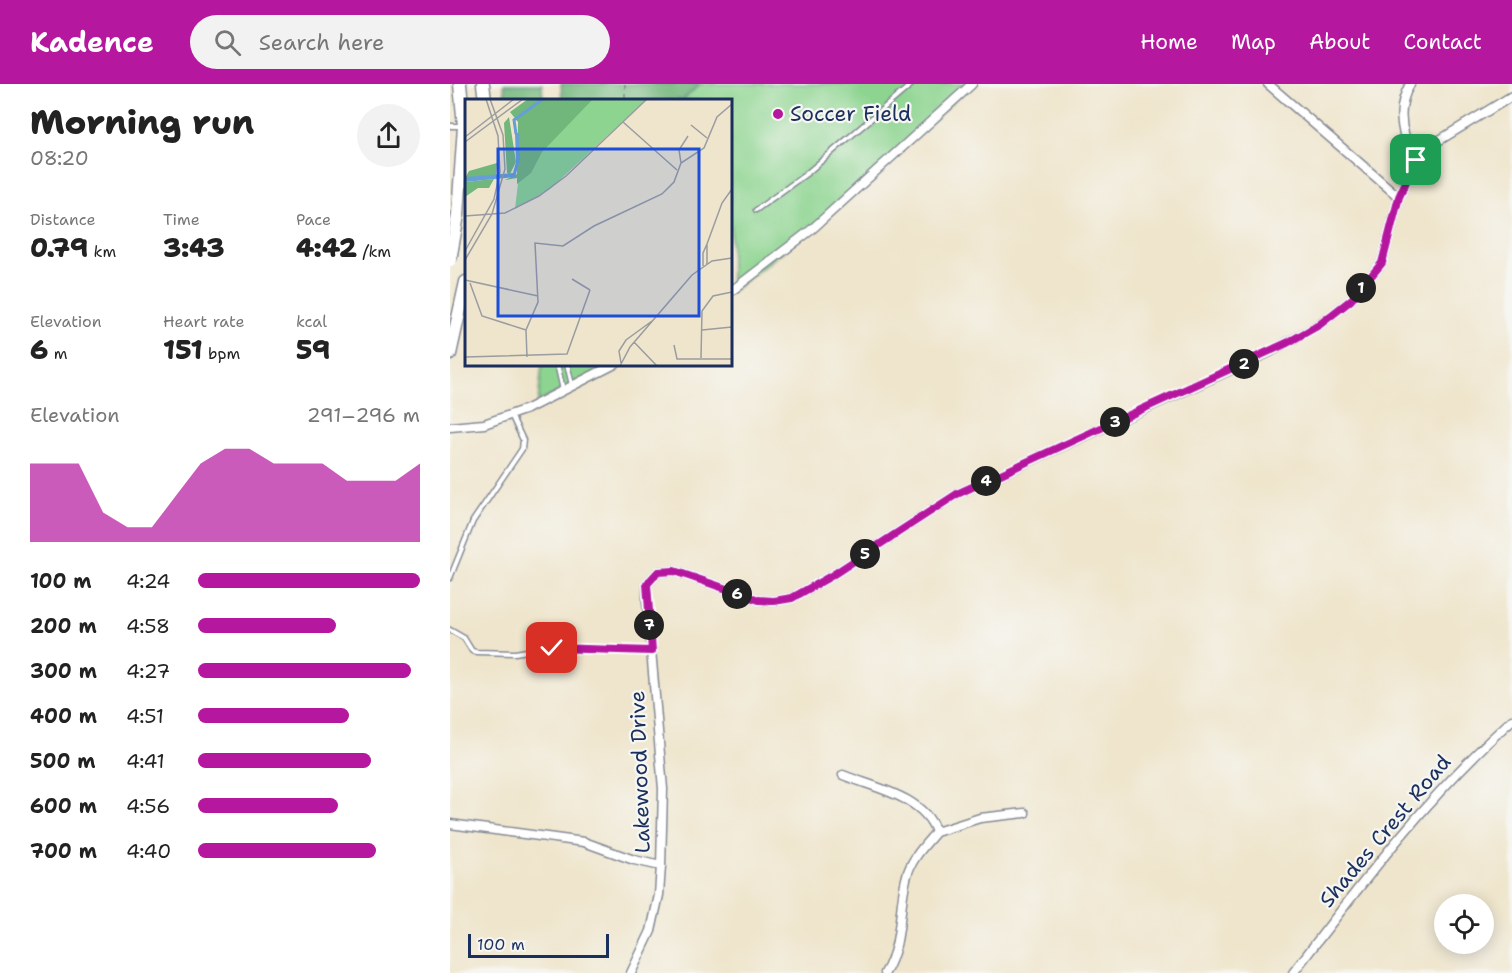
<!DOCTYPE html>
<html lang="en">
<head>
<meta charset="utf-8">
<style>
  :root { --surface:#fff; --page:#f2f2f2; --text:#222; --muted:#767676; --accent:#b5179e }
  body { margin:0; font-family:"Shantell Sans",sans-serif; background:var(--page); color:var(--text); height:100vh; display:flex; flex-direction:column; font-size:22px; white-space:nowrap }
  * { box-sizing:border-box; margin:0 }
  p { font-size:20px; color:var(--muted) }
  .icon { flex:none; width:33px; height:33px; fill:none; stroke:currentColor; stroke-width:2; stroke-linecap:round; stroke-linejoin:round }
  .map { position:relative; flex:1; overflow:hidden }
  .panel { display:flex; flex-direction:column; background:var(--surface); width:450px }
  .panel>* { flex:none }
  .buttons { position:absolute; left:984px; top:810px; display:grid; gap:12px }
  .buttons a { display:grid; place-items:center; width:60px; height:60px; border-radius:50%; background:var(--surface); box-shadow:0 3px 15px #0003; font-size:30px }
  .scale { position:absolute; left:18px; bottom:15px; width:141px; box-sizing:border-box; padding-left:6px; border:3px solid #1b2f5e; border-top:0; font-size:16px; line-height:21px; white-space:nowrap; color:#1b2f5e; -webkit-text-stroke:4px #f6f6f2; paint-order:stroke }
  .pin { position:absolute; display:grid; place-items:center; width:51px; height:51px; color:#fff; margin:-26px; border-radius:12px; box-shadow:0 3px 9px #0006 }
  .km { position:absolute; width:30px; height:30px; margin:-15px; border-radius:50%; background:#222; color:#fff; font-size:16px; line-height:30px; text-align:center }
  .round { display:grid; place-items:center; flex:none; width:63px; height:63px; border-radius:32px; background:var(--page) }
  .overview { display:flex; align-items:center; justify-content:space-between; height:102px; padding:0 30px }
  h1 { font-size:33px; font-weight:800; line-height:45px }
  .figures { display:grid; grid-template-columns:repeat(3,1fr); gap:9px; height:102px; padding:6px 30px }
  .figures div { display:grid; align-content:center }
  .figures b { font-size:26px; font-weight:800 }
  .figures small { font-size:16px; font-weight:400 }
  .figures p { font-size:16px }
  .chart { height:168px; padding:12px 30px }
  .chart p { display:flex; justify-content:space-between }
  .chart svg { width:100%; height:108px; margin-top:6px; fill:var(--accent); opacity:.7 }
  ul { padding:0 30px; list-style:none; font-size:20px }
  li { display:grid; grid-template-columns:96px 72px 1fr; align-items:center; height:45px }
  li i { height:15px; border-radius:8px; background:var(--accent) }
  header { display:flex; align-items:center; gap:36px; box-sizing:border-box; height:84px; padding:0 30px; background:var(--accent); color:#fff }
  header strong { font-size:28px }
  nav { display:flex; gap:33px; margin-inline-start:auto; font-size:21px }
  .search { width:420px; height:54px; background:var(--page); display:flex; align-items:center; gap:15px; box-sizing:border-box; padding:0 21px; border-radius:33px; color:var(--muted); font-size:22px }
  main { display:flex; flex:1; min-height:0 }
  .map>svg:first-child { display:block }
  .green { fill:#8cd48f; stroke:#548276; stroke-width:1.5 }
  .forest { fill:#71b67a; stroke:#46726c; stroke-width:1.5 }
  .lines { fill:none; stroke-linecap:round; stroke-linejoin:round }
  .lane-casing { stroke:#858a95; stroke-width:7 }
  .street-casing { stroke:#858a95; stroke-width:11 }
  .secondary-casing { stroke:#858a95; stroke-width:15 }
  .path { stroke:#858a95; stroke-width:1.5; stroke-dasharray:4.5 4.5; stroke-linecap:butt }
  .lane { stroke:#fff; stroke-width:4 }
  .street { stroke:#fff; stroke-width:8 }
  .secondary { stroke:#fff; stroke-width:12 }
  .secondary-bridge-casing { stroke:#858a95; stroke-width:15; stroke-linecap:butt }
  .secondary-bridge { stroke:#fff; stroke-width:12 }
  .route-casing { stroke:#fff; stroke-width:12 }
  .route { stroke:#b5179e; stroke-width:8 }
  .poi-dot { fill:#b5179e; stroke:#f6f6f2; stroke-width:2 }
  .labels { text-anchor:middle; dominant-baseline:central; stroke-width:4.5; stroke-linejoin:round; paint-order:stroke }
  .poi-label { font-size:21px; fill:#1b2f5e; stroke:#f6f6f2; text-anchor:start }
  .street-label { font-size:21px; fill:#1b2f5e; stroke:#f6f6f2 }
  .inset-river { fill:none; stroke:#669fd5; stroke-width:3 }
  .inset-road { fill:none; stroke:#9a9ca0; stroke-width:1.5 }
  .view { fill:#1d4ed8; fill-opacity:0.15; stroke:#1d4ed8; stroke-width:3 }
  .inset-edge { fill:none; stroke:#1b2f5e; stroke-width:3 }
</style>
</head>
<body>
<header>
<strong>Kadence</strong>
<div class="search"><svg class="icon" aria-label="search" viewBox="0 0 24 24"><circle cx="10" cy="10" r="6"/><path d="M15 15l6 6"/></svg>Search here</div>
<nav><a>Home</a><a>Map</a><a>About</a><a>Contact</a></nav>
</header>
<main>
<section class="panel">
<div class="overview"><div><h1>Morning run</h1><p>08:20</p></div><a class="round"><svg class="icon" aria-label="share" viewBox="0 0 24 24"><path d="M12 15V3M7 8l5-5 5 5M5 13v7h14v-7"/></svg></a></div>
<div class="figures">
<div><p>Distance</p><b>0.79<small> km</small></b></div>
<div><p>Time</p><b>3:43</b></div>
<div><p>Pace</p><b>4:42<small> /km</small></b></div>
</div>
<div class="figures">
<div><p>Elevation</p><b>6<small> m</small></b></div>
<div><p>Heart rate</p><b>151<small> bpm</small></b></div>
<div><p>kcal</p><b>59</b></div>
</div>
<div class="chart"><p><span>Elevation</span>291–296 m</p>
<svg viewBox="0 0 160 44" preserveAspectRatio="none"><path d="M0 44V12L10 12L20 12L30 32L40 38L50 38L60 25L70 12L80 6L90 6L100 12L110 12L120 12L130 19L140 19L150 19L160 12V44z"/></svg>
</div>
<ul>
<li><b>100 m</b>4:24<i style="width:100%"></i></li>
<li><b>200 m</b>4:58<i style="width:62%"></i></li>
<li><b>300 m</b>4:27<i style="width:96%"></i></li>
<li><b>400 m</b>4:51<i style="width:68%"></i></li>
<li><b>500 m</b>4:41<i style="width:78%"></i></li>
<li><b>600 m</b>4:56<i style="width:63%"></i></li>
<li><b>700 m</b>4:40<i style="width:80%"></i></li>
</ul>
</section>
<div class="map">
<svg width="1062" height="889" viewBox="0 0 1062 889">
  <rect width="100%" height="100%" fill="#f6f6f2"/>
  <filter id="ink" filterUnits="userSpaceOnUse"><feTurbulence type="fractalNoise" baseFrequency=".0167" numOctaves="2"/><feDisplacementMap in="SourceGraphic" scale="12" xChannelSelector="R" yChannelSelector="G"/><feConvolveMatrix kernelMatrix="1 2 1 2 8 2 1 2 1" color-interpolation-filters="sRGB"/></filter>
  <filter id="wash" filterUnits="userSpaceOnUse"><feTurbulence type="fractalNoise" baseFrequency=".008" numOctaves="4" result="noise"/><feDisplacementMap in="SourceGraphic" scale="24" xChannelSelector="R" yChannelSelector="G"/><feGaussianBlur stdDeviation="1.35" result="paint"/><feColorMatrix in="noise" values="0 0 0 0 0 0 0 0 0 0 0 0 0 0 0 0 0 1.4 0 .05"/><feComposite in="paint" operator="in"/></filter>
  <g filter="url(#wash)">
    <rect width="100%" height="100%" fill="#efe5cc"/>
    <!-- green -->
    <path class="green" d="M 223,0 L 522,0 L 379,131 L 281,208 L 280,16 L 208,16 Z
      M 92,281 L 162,281 L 88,319 Z"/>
    <!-- forest -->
    <path class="forest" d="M 54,0 L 92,0 L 93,16 L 55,16 Z
      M 111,0 L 250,0 L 233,16 L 112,16 Z"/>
  </g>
  <g filter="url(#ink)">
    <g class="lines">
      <defs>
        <path id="lane" d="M 0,42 L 11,42
          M 306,126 L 356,90 L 462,0
          M 107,280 L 113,306
          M 117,280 L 122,301
          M 0,494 L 23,437 L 72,365 L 73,356 L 61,331
          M 0,546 L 14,554 L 22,567 L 26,568 L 65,569 L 95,564 L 201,567"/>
        <path id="street" d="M 818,0 L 949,113
          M 960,0 C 945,26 951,52 966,77
          M 280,208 L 361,146 L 522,0
          M 0,343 L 34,340 L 77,325 L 165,280
          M 393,691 C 425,704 473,712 486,748
          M 0,740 L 134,758 L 184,776 L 211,782
          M 486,748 L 530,734 L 575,729
          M 181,889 L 201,847 L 209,811 L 211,782 L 213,705 L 197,519 L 197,500 L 208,488 L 224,487 L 309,516 L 324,517 L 342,514 L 381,492 L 507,410 L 820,268 L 869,241 L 901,216 L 932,179 L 949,113 L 966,77 L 988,57 L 1062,12
          M 435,889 C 453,859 448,827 456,795 C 460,776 474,762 486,748
          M 843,889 C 911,800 979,710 1062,636"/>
        <path id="secondary" d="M 33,0 L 35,16
          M 8,131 L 14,42 L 10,0
          M 0,270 L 16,198"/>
      </defs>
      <!-- lane casing -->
      <use href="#lane" class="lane-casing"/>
      <!-- street casing -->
      <use href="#street" class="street-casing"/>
      <!-- secondary casing -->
      <use href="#secondary" class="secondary-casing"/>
      <!-- path -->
      <path class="path" d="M 175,0 L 175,16"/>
      <!-- lane -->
      <use href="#lane" class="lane"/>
      <!-- street -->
      <use href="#street" class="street"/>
      <!-- secondary -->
      <use href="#secondary" class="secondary"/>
      <defs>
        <path id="secondary-bridge" d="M 0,176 L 8,131"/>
      </defs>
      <!-- secondary-bridge casing -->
      <use href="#secondary-bridge" class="secondary-bridge-casing"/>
      <!-- secondary-bridge -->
      <use href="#secondary-bridge" class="secondary-bridge"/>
    </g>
  </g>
  <g class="lines" filter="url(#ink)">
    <defs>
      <path id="route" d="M 102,564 L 202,567 L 197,500 L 208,488 L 224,487 L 309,516 L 324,517 L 342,514 L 381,492 L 507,410 L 837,259 L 869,241 L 901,216 L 932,179 L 949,113 L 966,76"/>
    </defs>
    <!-- route casing -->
    <use href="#route" class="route-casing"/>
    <!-- route -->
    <use href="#route" class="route"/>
  </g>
  <!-- markers -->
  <circle class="poi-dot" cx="328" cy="30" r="6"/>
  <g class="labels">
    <!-- poi labels -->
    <g class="poi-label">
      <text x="340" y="30">Soccer Field</text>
    </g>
    <!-- street labels -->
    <g class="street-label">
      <text transform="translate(190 688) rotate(-92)">Lakewood Drive</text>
      <text transform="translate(935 747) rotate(-50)">Shades Crest Road</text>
    </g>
  </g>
  <!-- overview -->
  <g transform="translate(15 15)">
    <rect width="267" height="267" fill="#efe5cc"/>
    <path d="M 126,0 L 181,1 L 85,90 L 50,110 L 53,84 L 73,52 Z" fill="#8cd48f"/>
    <path d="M 63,0 L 128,0 L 77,53 L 66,74 L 52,85 L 52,79 L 40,81 L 52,75 L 53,23 L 45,13 ZM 44,18 L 51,63 L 45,75 L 42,74 L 39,24 ZM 32,64 L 31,76 L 0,79 L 4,72 ZM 29,80 L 24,89 L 13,89 L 0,98 L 0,83 Z" fill="#71b67a"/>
    <path d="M 50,34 L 54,34 L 55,61 L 50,78 L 0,83 L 1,78 L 48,74 L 51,63 Z" fill="#669fd5"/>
    <path class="inset-river" d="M 51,35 L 49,21 L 78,0"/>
    <path class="inset-road" d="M 158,23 L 212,71M 226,26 L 242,39M 0,38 L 49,0M 0,43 L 58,0M 216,64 L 214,51 L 223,37M 0,117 L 40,114 L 74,97 L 101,77 L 182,0M 242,145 L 257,104 L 267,90M 0,152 L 29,100 L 35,73 L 33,37 L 21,0M 0,161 L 27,115 L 40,70 L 38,36 L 25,0M 238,167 L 238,154 L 242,145 L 242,165M 107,180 L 125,191M 0,181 L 73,197M 5,184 L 17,217 L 61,231M 237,231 L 267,228M 169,243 L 192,267M 209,246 L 212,260 L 267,260M 0,258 L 102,255 L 125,191M 62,258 L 61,231 L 73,203 L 70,144 L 98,147 L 129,127 L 197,95 L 209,83 L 216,64 L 239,49 L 252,18 L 267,5M 236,259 L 237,212 L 248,197 L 267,193M 156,264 L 154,252 L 161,241 L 187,222M 155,267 L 165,248 L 227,176 L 247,162 L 267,159"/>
    <path class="view" d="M 33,50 L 234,50 L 234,217 L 33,217 Z"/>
    <rect width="267" height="267" class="inset-edge"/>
  </g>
</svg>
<div class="buttons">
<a><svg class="icon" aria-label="locate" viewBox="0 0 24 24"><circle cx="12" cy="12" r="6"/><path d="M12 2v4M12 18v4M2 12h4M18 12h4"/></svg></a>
</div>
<div class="scale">100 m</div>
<div class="pin" style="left:966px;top:76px;background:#1e9e55"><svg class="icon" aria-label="arrive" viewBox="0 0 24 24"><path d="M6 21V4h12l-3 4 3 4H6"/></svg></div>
<div class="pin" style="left:102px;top:564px;background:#d93025"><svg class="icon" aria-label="check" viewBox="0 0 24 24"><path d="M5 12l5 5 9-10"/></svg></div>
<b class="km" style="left:911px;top:204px">1</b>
<b class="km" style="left:794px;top:280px">2</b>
<b class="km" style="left:665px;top:338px">3</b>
<b class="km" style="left:536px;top:397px">4</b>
<b class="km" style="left:415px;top:470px">5</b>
<b class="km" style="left:287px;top:510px">6</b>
<b class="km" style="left:199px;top:541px">7</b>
</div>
</main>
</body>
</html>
